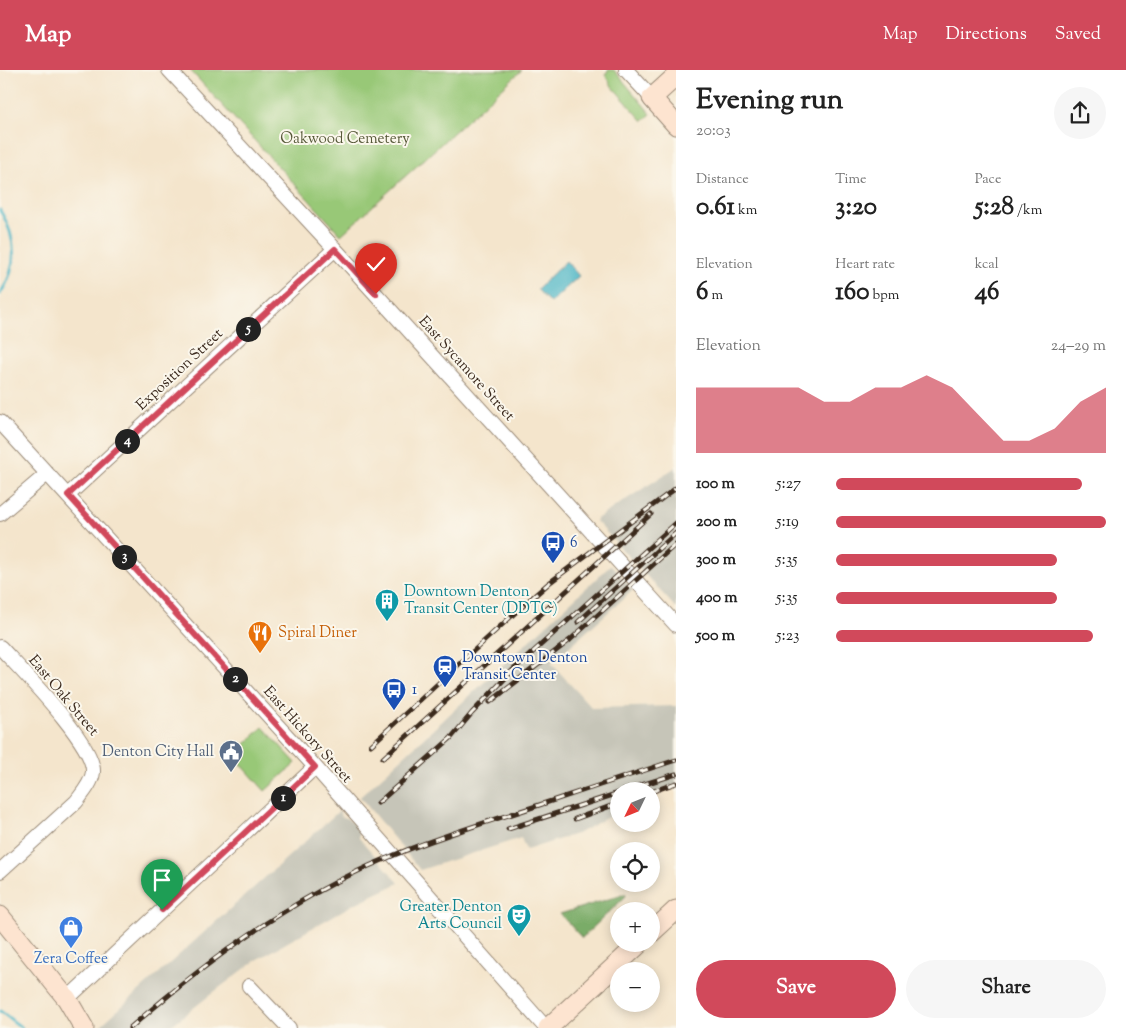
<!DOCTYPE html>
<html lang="en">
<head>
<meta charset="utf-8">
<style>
  :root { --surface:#fff; --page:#f6f6f6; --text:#222; --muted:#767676; --accent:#d1495b }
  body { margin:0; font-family:"Sorts Mill Goudy",serif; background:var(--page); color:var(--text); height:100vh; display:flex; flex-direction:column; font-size:19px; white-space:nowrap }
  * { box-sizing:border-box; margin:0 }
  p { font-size:16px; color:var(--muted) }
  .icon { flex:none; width:28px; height:28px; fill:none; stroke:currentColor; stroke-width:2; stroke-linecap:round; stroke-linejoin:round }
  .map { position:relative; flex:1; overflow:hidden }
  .sheet { display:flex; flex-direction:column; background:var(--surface); width:450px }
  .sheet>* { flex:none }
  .needle { width:32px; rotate:227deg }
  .buttons { position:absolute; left:610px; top:712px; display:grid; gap:10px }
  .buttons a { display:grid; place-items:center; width:50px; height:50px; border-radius:50%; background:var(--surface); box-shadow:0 2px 12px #0003; font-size:25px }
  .pin { position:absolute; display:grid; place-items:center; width:42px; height:42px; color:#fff; margin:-51px -21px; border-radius:50% 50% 50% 0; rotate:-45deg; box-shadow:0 0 5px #0007 }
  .pin .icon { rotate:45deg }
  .km { position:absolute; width:25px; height:25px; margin:-12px; border-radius:50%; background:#222; color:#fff; font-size:14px; line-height:25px; text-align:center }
  .round { display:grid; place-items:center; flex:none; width:52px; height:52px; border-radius:26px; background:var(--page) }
  .headline { display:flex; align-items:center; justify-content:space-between; height:85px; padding:0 20px }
  h1 { font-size:28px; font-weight:700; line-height:38px }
  .stats { display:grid; grid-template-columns:repeat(3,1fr); gap:8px; height:85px; padding:5px 20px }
  .stats div { display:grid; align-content:center }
  .stats b { font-size:25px; font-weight:700 }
  .stats small { font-size:14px; font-weight:400 }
  .stats p { font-size:14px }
  .chart { height:140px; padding:10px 20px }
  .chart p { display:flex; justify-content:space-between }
  .chart svg { width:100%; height:90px; margin-top:5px; fill:var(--accent); opacity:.7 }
  .cta { display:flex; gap:10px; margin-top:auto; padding:10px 20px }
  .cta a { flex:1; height:58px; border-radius:30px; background:var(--accent); color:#fff; font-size:20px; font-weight:700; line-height:58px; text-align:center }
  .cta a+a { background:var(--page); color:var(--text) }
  ul { padding:0 20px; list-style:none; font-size:16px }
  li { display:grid; grid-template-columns:80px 60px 1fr; align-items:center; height:38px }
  li i { height:12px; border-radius:6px; background:var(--accent) }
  header { display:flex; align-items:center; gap:30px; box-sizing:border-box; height:70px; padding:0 25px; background:var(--accent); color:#fff }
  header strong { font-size:24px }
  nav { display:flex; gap:28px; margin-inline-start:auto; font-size:18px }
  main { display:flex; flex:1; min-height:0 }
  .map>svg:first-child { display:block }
  .industrial { fill:#c6c5b8 }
  .green { fill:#98c877; stroke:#6a794a }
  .forest { fill:#7aac68; stroke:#5a6b43 }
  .water { fill:#47b4c4; stroke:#416f71 }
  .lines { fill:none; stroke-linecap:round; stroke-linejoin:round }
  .stream { stroke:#47b4c4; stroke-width:3 }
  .street-casing { stroke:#988875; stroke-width:16 }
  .secondary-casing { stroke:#988875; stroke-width:21 }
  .street { stroke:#fff; stroke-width:14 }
  .secondary { stroke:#fde4d0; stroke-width:19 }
  .rail-casing { stroke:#3b2a1e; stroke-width:5 }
  .rail { stroke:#fbf7ec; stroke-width:3; stroke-dasharray:9; stroke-linecap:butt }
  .route-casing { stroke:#fff; stroke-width:10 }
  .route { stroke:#d1495b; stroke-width:6 }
  .labels { text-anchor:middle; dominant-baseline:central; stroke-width:4; stroke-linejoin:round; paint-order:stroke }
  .park-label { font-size:15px; fill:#575939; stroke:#fbf7ec }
  .street-label { font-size:15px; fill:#3b2a1e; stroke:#fbf7ec }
  .transit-label { font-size:15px; fill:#164399; stroke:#fbf7ec; text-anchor:start }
  .culture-label { font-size:15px; fill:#0d838f; stroke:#fbf7ec; text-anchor:start }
  .food-label { font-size:15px; fill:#c56008; stroke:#fbf7ec; text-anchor:start }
  .service-label { font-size:15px; fill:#4e5e75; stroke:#fbf7ec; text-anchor:end }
  .shop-label { font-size:15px; fill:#366cbe; stroke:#fbf7ec }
</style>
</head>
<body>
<header>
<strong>Map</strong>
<nav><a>Map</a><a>Directions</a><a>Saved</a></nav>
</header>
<main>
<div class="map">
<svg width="676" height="958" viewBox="0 0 676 958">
  <rect width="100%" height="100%" fill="#fbf7ec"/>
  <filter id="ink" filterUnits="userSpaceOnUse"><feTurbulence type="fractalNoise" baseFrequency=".02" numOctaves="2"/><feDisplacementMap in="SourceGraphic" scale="10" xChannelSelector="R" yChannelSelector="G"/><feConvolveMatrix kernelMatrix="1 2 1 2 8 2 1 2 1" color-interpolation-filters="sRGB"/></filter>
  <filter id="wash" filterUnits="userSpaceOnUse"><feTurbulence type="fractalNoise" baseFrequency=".0096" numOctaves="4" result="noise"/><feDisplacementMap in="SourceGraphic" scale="20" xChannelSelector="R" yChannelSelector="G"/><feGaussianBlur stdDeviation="1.12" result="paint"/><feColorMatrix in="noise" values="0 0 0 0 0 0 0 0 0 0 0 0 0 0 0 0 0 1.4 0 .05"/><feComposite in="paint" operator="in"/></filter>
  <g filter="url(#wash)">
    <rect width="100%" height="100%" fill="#f4e5cc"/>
    <!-- industrial -->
    <path class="industrial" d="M 676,397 L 676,538 L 595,450 Z
      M 611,495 L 633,520 L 551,593 L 592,638 L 676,636 L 676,717 L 651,725 L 651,721 L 619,721 L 619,741 L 579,763 L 526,780 L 521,768 L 420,800 L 360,727 Z
      M 339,741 L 341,746 L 348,749 L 359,758 L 359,768 L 399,813 L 352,835 L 255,891 L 219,918 L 168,958 L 99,957 Z"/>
    <!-- green -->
    <path class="green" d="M 190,0 L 522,0 L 341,165 Z
      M 608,0 L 614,0 L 651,44 L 643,51 L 610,14 L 609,10 L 605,5 Z
      M 263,657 L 296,693 L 265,721 L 233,685 Z"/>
    <!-- forest -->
    <path class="forest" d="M 625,824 L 626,825 L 625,827 L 582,868 L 560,844 Z"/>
    <!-- water -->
    <path class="water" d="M 566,191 L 579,206 L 550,233 L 537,219 Z"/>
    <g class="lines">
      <!-- stream -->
      <path class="stream" d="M 0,140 C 17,168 19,196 0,224
        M 0,941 L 22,958"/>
    </g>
  </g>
  <g filter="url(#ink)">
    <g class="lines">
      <defs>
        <path id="street" d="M 169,0 L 335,179 L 676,555
          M 626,0 L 652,28
          M 0,352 L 308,689 L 546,958
          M 68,425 L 335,179
          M 0,444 L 47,404
          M 0,577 C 20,599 95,674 93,702 C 92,713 82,724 76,732 L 0,801
          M 249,916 L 289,958
          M 67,929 L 315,697"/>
        <path id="secondary" d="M 676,6 L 652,28 L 676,55
          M 0,846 L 67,929 L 84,958
          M 651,863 L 676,840
          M 548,958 L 639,874"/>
      </defs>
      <!-- street casing -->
      <use href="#street" class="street-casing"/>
      <!-- secondary casing -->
      <use href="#secondary" class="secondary-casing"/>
      <!-- street -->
      <use href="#street" class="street"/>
      <!-- secondary -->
      <use href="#secondary" class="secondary"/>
      <defs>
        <path id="rail" d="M 578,552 L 676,463
          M 490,632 L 570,570 L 676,474
          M 371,675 L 517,541 L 549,513 L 676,418
          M 383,688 L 651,444
          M 623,721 L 676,704
          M 651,722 L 676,713
          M 378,733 L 451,668 L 472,643 L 513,600 L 676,453
          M 575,749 L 619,733
          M 508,759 L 619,723
          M 130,958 C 205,892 292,828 385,789 C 429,770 475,756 521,741 C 573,724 624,707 676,690"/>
      </defs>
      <!-- rail casing -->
      <use href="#rail" class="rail-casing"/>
      <!-- rail -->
      <use href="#rail" class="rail"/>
    </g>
  </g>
  <g class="lines" filter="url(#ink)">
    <defs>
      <path id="route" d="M 162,840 L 315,697 L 68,425 L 335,179 L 376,224"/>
    </defs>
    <!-- route casing -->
    <use href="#route" class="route-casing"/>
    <!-- route -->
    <use href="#route" class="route"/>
  </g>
  <!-- icons -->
  <defs>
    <symbol id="bus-pin" viewBox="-11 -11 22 30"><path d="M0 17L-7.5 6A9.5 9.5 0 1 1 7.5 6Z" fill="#1a4fb4" stroke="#fbf7ec"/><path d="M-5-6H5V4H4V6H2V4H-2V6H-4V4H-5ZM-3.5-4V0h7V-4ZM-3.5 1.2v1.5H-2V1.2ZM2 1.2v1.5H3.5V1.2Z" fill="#fff"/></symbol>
    <symbol id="building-pin" viewBox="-11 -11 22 30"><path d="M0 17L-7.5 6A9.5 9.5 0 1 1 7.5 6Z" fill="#0f9aa8" stroke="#fbf7ec"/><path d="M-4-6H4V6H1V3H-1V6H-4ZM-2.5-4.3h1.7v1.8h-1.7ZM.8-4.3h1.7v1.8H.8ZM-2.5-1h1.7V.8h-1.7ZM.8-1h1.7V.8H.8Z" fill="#fff"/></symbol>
    <symbol id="restaurant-pin" viewBox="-11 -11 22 30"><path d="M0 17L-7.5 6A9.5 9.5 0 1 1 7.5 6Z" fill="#e8710a" stroke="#fbf7ec"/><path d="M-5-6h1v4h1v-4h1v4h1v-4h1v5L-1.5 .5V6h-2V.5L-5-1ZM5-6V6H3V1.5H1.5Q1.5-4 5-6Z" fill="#fff"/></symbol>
    <symbol id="station-pin" viewBox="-11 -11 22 30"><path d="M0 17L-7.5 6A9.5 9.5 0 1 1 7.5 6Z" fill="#1a4fb4" stroke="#fbf7ec"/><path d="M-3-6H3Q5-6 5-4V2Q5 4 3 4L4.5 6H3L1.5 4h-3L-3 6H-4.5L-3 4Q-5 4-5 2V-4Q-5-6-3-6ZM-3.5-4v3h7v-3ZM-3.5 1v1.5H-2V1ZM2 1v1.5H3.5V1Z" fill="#fff"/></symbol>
    <symbol id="civic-pin" viewBox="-11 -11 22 30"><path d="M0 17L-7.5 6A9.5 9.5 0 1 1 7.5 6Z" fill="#5c6f8a" stroke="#fbf7ec"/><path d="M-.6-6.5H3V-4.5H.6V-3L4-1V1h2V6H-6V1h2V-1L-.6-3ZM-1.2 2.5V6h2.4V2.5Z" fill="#fff"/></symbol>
    <symbol id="theatre-pin" viewBox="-11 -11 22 30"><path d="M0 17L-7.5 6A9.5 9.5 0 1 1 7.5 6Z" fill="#0f9aa8" stroke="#fbf7ec"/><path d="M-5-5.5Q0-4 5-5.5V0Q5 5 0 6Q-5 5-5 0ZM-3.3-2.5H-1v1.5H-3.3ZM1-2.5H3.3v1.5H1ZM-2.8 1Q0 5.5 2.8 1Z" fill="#fff"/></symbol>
    <symbol id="shop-pin" viewBox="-11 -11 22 30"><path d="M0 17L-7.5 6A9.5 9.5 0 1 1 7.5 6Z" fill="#3f7fe0" stroke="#fbf7ec"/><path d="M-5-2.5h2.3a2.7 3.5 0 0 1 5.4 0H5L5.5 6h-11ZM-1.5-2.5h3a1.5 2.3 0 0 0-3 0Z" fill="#fff"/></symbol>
  </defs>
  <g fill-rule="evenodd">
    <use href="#bus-pin" x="539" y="459" width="28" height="38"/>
    <use href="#building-pin" x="373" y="517" width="28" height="38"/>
    <use href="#restaurant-pin" x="246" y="549" width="28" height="38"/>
    <use href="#station-pin" x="431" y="583" width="28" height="38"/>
    <use href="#bus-pin" x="380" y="606" width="28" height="38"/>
    <use href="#civic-pin" x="217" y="668" width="28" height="38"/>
    <use href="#theatre-pin" x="505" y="832" width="28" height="38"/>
    <use href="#shop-pin" x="57" y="844" width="28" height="38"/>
  </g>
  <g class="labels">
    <!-- park labels -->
    <g class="park-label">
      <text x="345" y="69">Oakwood Cemetery</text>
    </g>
    <!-- street labels -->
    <g class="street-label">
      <text transform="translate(466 299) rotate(48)">East Sycamore Street</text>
      <text transform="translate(180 300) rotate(-43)">Exposition Street</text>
      <text transform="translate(63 626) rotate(50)">East Oak Street</text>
      <text transform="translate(307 665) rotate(48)">East Hickory Street</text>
    </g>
    <!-- transit labels -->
    <g class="transit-label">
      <text x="570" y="473">6</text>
      <text x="462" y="588">Downtown Denton<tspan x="462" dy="17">Transit Center</tspan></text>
      <text x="412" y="620">1</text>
    </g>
    <!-- culture labels -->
    <g class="culture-label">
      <text x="404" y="522">Downtown Denton<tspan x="404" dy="17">Transit Center (DDTC)</tspan></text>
      <text x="502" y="837" text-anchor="end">Greater Denton<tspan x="502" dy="17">Arts Council</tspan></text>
    </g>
    <!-- food labels -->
    <g class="food-label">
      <text x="278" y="563">Spiral Diner</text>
    </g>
    <!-- service labels -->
    <g class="service-label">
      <text x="214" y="682">Denton City Hall</text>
    </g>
    <!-- shop labels -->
    <g class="shop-label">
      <text x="71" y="889">Zera Coffee</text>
    </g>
  </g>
</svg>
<div class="buttons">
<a><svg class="needle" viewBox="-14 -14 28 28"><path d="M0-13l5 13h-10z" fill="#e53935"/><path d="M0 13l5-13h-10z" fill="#767676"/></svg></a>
<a><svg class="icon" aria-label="locate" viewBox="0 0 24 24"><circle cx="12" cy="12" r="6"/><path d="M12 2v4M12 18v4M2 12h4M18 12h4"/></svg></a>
<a>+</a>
<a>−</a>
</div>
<div class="pin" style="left:162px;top:840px;background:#1e9e55"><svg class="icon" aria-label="arrive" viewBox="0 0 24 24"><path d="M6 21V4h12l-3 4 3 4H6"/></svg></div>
<div class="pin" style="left:376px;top:224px;background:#d93025"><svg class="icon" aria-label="check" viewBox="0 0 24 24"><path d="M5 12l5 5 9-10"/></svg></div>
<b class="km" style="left:283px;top:728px">1</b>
<b class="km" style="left:235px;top:609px">2</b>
<b class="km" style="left:124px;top:487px">3</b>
<b class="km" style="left:127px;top:371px">4</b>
<b class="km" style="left:248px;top:259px">5</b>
</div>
<section class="sheet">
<div class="headline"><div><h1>Evening run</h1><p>20:03</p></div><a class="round"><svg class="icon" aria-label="share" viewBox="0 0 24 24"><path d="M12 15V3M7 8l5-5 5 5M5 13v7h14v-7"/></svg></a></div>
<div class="stats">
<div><p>Distance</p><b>0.61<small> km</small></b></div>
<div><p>Time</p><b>3:20</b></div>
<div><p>Pace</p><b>5:28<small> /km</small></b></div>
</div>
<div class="stats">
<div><p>Elevation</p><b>6<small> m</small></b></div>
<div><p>Heart rate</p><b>160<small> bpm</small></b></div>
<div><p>kcal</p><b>46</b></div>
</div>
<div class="chart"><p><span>Elevation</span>24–29 m</p>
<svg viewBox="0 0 160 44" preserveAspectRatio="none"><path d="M0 44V12L10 12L20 12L30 12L40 12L50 19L60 19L70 12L80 12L90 6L100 12L110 25L120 38L130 38L140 32L150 19L160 12V44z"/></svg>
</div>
<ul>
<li><b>100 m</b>5:27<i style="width:91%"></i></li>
<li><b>200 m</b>5:19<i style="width:100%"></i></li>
<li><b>300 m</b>5:35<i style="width:82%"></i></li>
<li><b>400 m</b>5:35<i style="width:82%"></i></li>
<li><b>500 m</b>5:23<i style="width:95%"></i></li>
</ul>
<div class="cta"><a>Save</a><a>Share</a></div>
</section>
</main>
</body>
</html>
